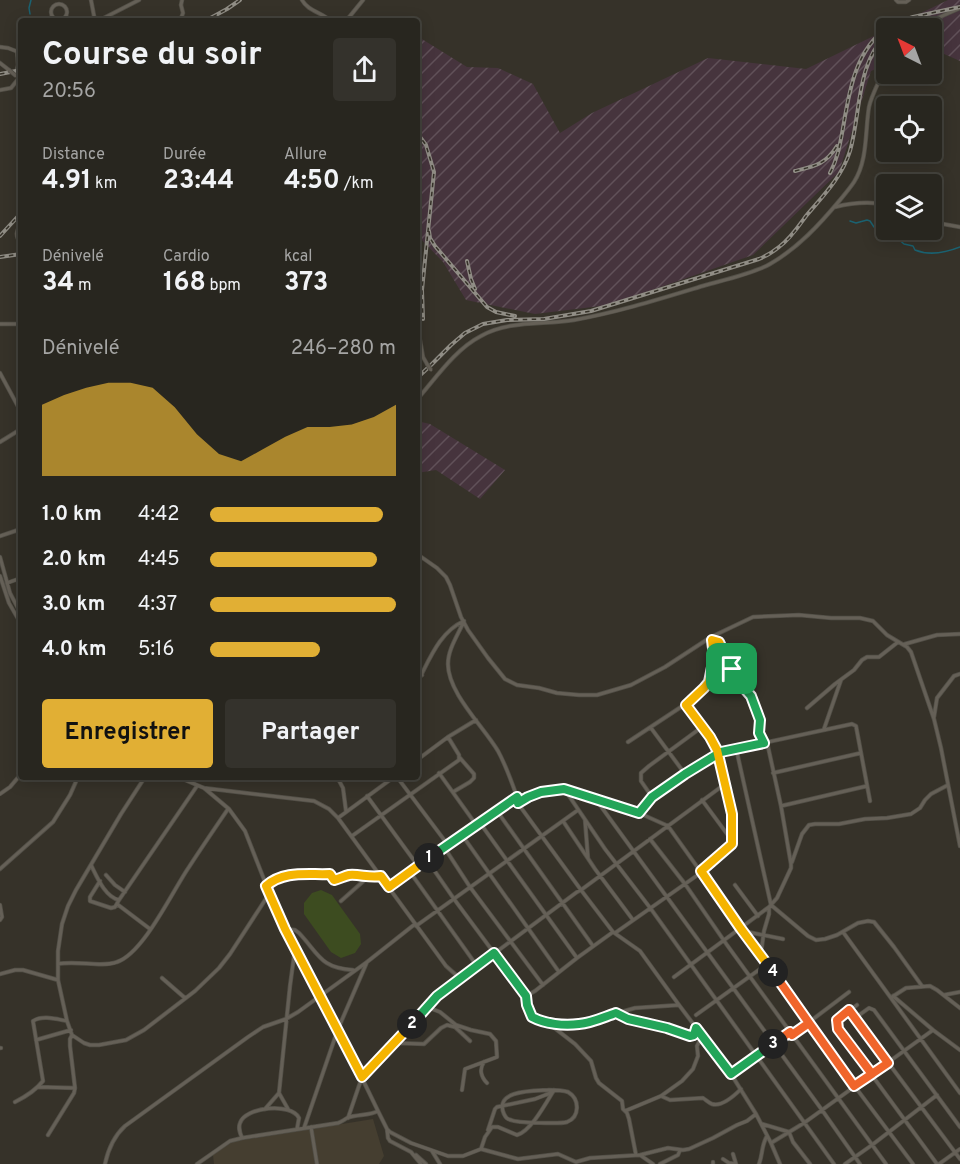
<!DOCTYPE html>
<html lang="fr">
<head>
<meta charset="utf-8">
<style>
  :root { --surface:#28261f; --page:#34322c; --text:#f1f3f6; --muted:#a5a5a4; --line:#44433d; --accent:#e1af34 }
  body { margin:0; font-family:Overpass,sans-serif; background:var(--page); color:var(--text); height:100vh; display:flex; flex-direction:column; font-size:22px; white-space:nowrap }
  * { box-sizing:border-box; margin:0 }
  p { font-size:20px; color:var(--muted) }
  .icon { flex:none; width:33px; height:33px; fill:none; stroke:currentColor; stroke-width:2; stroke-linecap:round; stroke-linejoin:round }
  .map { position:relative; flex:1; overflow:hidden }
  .drawer { position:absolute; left:18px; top:18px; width:402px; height:762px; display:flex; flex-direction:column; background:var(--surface); border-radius:6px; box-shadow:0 3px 15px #0003,0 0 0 2px var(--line) }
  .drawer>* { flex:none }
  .needle { width:39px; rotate:318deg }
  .buttons { position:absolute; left:876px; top:18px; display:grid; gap:12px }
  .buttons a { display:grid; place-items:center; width:66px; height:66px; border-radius:6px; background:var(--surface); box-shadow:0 3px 15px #0003,0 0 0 2px var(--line); font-size:30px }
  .pin { position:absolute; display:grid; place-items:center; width:51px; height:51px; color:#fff; margin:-26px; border-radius:12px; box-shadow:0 3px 9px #0006 }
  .km { position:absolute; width:30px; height:30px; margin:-15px; border-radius:50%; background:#222; color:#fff; font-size:16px; line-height:30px; text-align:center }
  .round { display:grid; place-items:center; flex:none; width:63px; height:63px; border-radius:6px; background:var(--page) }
  .overview { display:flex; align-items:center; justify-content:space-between; height:102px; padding:0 24px }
  h1 { font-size:33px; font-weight:700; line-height:45px }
  .figures { display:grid; grid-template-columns:repeat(3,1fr); gap:9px; height:102px; padding:6px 24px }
  .figures div { display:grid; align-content:center }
  .figures b { font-size:26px; font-weight:700 }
  .figures small { font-size:16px; font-weight:400 }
  .figures p { font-size:16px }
  .chart { height:168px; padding:12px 24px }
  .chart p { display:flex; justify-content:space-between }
  .chart svg { width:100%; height:108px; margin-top:6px; fill:var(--accent); opacity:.7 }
  .action { display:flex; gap:12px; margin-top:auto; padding:12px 24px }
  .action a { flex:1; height:69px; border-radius:6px; background:var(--accent); color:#111; font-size:24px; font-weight:700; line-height:69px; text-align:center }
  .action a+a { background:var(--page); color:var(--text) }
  ul { padding:0 24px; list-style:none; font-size:20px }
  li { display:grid; grid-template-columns:96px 72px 1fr; align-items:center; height:45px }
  li i { height:15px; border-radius:8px; background:var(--accent) }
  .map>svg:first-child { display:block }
  .built { fill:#453e30 }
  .industrial { fill:url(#industrial-furrows) }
  .pitch { fill:#3d4c20 }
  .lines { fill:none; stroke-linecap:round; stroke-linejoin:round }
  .stream { stroke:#1b6271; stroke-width:1.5 }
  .minor-casing { stroke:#524f47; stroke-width:4.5 }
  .minor { stroke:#656057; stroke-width:3 }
  .rail-casing { stroke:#908d85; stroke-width:4 }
  .rail { stroke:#363229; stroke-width:1.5; stroke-dasharray:4.5; stroke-linecap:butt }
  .minor-bridge-casing { stroke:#524f47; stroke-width:4.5; stroke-linecap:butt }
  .minor-bridge { stroke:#656057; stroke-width:3 }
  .split-1-casing { stroke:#fff; stroke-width:12 }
  .split-2-casing { stroke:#fff; stroke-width:12 }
  .split-3-casing { stroke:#fff; stroke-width:12 }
  .split-4-casing { stroke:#fff; stroke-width:12 }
  .split-5-casing { stroke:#fff; stroke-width:12 }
  .split-1 { stroke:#22a559; stroke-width:8 }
  .split-2 { stroke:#f5b400; stroke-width:8 }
  .split-3 { stroke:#22a559; stroke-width:8 }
  .split-4 { stroke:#f0652b; stroke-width:8 }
  .split-5 { stroke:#f5b400; stroke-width:8 }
</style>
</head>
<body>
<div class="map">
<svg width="960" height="1164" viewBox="0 0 960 1164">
  <defs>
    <pattern id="industrial-furrows" width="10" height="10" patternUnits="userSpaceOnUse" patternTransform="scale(1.5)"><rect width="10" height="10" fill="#46343d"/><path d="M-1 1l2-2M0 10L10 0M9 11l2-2" fill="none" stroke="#615159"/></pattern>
  </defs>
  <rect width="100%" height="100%" fill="#363229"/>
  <!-- built -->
  <path class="built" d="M 373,1119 L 384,1156 L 379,1164 L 214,1164 L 213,1155 L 230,1142 Z"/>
  <!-- industrial -->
  <path class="industrial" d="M 948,0 L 960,0 L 960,61 L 935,50 L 932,51 L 932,28 L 890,28 Z
    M 886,30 L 886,65 L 871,71 L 839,172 L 753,255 L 609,305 L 535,314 L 466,300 L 443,262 L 417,235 L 417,36 L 467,67 L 498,68 L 533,84 L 560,133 L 592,113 L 708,58 L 806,69 Z
    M 417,421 L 430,424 L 505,470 L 480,499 L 436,470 L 417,473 Z"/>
  <!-- pitch -->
  <path class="pitch" d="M 321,890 L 332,895 L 360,934 L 361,944 L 355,953 L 341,958 L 331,952 L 304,914 L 304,903 L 312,893 Z"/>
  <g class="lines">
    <!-- stream -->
    <path class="stream" d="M 30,14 L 29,8 L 31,0
      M 850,221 L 856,223 L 867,220 L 870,221 L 874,227 L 895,236 L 904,244 L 913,246 L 915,250 C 930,256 945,253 960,247"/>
    <defs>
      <path id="minor" d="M 91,0 L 95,21
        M 302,0 C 308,11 321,12 331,21
        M 896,0 L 898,2 L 906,2 L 909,0
        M51 12a8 8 0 1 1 16 0a8 8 0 1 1-16 0Z
        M 98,21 L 139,0
        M 180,21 L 183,13 L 181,5 L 182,0
        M 346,21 L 363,0
        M 915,28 L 960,8
        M 0,47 L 8,48 L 21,53
        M 17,51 L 18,65 L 17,69
        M 0,63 L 9,70
        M 0,90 L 11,88 L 19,78
        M 835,207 C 852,203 870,201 886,205
        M 932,222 L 960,227
        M 21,224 C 16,231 15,236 21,244
        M 0,324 L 21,324
        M 417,324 L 423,357 L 427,364
        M 0,373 L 21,412
        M 417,398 L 420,396 C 438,375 456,349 481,336 C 509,320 544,325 574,320 C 619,312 663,298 706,285 C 724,280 755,273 770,264 C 798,248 820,224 840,200 C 845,194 850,188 854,182 C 868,160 865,131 869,107 C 872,93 881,79 886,65
        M 0,442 L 21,429
        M 0,536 L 21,529
        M 417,554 L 437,568 L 446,577 L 450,585 L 461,617 L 468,630 L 488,658 L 505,679 L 517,685 L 539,688 L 557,693 L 579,695 L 597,695 L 631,685 L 665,667 L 711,637 L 753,617 L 799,615 L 831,618 L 860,618 L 873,621 L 887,635 L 907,647 L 911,652 L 934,719 L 941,748 L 960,846
        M 0,557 L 10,593 L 21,614
        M 0,576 L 9,603 L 21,624
        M 7,583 L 21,578
        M 464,621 C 458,635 448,649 448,664 C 448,693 483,726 498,751 C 505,764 511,780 516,794 L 517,799 L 522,809 L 581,890 L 725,784
        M 712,640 L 719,643 L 738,681 L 751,696 L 757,714 L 760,720 L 759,733 L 764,743
        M 905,644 L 937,635 L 960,634
        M 417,667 L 422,675
        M 417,683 C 429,661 439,632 464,621
        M 686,705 L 704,689 L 709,682 L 714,657 L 712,640
        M 807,708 L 835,684 L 854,670 L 862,660 L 867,657 L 879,657 L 898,642
        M 934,717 L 937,698 L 954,676 L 960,674
        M 651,728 L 685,774
        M 824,729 L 841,680
        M 628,742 L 684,705 L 687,706 L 710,737 L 717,750 L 732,815 L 732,839
        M 736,748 L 771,905 L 808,936 L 816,940 L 825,939 L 837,935 L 858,923 L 868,921 L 874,922 L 894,947 L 922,986
        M 417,760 L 448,737 L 476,720
        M 439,773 L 477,826
        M 773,773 L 861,753
        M 145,777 L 121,814 L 76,890 L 68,906 L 62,924 L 58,951 L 58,980 L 67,1021 L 72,1035 L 84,1043 L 90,1045 L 99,1045 L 126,1040 L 144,1030 L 195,991 L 219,968 L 230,954 L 269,894
        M 178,777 L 204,788 L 314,801 L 329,809 L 338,818 L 446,966 L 455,974 L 462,977
        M 337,777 L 343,788 L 346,811
        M 397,777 L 448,845
        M 565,790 L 605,849 L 651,909 L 834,1164
        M 453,792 L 470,782 L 474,778 L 474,774 L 460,758
        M 0,794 L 10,787 L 21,774
        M 367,796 L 418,866
        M 652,797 L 641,781 L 641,773 L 649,766 L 702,727
        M 597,801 L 822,1110 L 860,1164
        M 518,803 L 528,797 L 541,792 L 564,789 L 639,813 L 668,826 L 838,1064 L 913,1164
        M 781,806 L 867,786
        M 497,811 L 593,946
        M 639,813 L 652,797 L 685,774 L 721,752 L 852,724 L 856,726 L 870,801
        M 338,818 L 394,777
        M 585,820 L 588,858
        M 563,821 L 595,869 L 633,920
        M 480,823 L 577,958
        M 462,835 L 559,972
        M 352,836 L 459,760 L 459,755 L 448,737
        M 650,839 L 685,884 L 727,945 L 886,1164
        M 444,847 L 470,887 L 543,985
        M 427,860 L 454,899 L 526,996 L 527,1005 L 532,1017 L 548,1023 L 575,1044 L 591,1061 L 596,1078 L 599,1083 L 622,1101 L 623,1109 L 627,1113 L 629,1119 L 636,1155
        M 792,862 L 802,834 L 809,825 L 815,824 L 839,824 L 865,819 L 887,818 L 911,814 L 920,808 L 925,800 L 931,794 L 948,785
        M 91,865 C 97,877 105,897 119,900 L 197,786
        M 0,869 L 53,822 L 70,795 L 78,777
        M 701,871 L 731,845 L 733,842 L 702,800
        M 410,872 L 477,966
        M 106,875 L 115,885 L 125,892
        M 100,881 L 90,897 L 90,901 L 111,908 L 115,907 L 119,900
        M 735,885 L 758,916
        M 266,886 C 284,871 308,874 330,874 L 334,880 L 336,880 L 348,875 L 370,877 L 381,876
        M 389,887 L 517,797
        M 341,901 L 367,878
        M 117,904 L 150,929
        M 0,905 L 2,917 L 0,920
        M 416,926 L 578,810
        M 286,929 L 295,930 L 299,933 C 319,954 320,968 353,970
        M 743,931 L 783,939
        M 843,932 L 960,1093
        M 615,933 L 702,872
        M 761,953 L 764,931 L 769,914 L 769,907
        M 58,964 C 77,960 101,968 117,962 C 144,953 173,890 189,867 C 202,847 215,828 228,809
        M 0,974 L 15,970 L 23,970 L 58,980
        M 674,977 L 769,907 L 777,898 L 791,868 L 791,864 L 781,806 L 767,742
        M 162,978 L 185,998
        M 944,995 L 960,992
        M 526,996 L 535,991 L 577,958 L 613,932
        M 893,996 L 933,1030 L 960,1050
        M 892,997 L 906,988 L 930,986 L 937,990 L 960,1008
        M 857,1005 L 837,1020 L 838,1029 L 937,1164
        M 427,1007 L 440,1012 L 456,1025 L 471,1030 L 490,1034 L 496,1041 L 497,1057 L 465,1069 L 462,1090
        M 849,1010 L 960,1159
        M 618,1014 L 628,1019 L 667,1028 L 690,1036 L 694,1035 L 696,1029
        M 696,1015 L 767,964
        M 855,1018 L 869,1008 L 874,1010 L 960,1127
        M 550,1023 L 579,1024 L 635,1008 L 679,1005
        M 792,1035 L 849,992
        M 36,1040 L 71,1030
        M 395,1043 L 424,1044 L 441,1028 L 447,1025 L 455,1027 L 470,1041
        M 0,1048 L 1,1048
        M 484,1062 C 479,1069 481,1077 487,1083
        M 731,1074 L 790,1032
        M 38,1087 L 75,1088
        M 549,1090 C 555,1090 562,1090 568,1092 C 580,1099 580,1117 567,1122 C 561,1124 517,1123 511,1120 C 507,1119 506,1118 504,1114 C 493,1089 537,1091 549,1090 Z
        M 279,1093 L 288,1109
        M 661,1096 L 670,1100 L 703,1098 C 706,1100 709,1103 712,1104 C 722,1107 735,1095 741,1089
        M 15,1102 C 25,1097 36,1090 43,1081 L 33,1021 C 42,1015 56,1019 67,1021
        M 265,1109 L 279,1093 L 290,986 L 295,949
        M 378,1111 L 387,1129 L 390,1132 L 411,1143 L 448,1156 L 463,1156 L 481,1149 L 518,1159 L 558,1154 L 576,1162 L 590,1158 L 640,1155 L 668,1148 L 683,1150 L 689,1149 L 713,1138 L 737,1125 L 747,1121 L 756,1114
        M 625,1111 L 661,1096 L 682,1081 L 693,1069 L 698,1056 L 697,1046 L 702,1036
        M 348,1118 L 362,1077 L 437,996 L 577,892 L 581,890 L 613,932 L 640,951 L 679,1005 L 731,1074 L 756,1114 L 771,1143 L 780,1164
        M 762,1124 L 789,1132 L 793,1142 L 810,1164
        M 311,1127 L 317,1164
        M 304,1128 L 338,1029 L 367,962
        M 387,1129 L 388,1138 L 390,1141 L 411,1152 L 421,1164
        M 488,1130 L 495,1109 L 497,1107 L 535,1099 L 553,1092
        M 48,1135 L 74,1093 L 75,1088 L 70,1046 L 70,1039 L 72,1035
        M 242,1138 C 240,1133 238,1128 240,1123 C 245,1107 291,1102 299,1118 L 297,1129
        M 771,1143 L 804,1123 L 933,1030
        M 481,1149 L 485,1137 L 492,1127 L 498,1127 L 517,1135 C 531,1131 546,1103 554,1090
        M 432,1151 L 440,1164
        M 733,1154 L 736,1164
        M 416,1155 L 426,1164
        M 640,1155 L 653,1164
        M 723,1159 L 729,1163 L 736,1164
        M 713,1162 L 713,1164
        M 105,1164 C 108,1150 114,1136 125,1126 L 248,1037 L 263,1027 L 286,1019 L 298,1012 L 367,962 L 415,924
        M 197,1164 L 230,1141 L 242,1138 L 338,1123 C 341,1122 344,1120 347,1118 C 357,1114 369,1116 378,1111 L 344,1041 L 319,997 L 278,915 L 245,831 L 229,809 L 204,788
        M 660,1164 L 678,1155 L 680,1150
        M 759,1164 C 763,1154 761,1146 767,1136
        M 845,1164 L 872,1145 L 937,1095
        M 939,1164 L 960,1149"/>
    </defs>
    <!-- minor casing -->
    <use href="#minor" class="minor-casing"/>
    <!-- minor -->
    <use href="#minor" class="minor"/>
    <defs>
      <path id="rail" d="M 205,21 L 227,9 L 240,0
        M 906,21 L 913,17 L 955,8 L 960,7
        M 0,74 L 21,70
        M 417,133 L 426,145 L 434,172 L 422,290 L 423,319
        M 795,171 C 815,166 826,164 837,146
        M 830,173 C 838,158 840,144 843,128 C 849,93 855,50 887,28 C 895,23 904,20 913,17
        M 429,231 L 430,238 L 435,246 L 487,307 L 496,312 L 515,316
        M 0,236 L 21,213
        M 0,257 L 21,254
        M 467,261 L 471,279 L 475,289
        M 417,378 L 431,365 L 451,345 L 465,333 L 483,324 L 507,320 L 544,319 L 591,311 L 759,259 C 766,256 773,252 779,247 C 790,239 798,227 806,216 C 823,196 842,177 850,151 C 861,113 856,65 886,35"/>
    </defs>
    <!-- rail casing -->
    <use href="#rail" class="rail-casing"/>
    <!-- rail -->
    <use href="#rail" class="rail"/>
    <defs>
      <path id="minor-bridge" d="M 9,70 L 16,76
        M 427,364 L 431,370"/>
    </defs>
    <!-- minor-bridge casing -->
    <use href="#minor-bridge" class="minor-bridge-casing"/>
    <!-- minor-bridge -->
    <use href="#minor-bridge" class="minor-bridge"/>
  </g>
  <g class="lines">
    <defs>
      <path id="split-1" d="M 429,858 L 517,797 L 518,803 L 528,797 L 541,792 L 564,789 L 639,813 L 652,797 L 685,774 L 721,752 L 764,743 L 759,733 L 760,720 L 751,696 L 738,681 L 732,669"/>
      <path id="split-2" d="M 412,1024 L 362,1077 L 285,929 L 266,886 C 284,870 308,875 330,874 L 334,880 C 339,879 344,876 349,875 C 360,874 369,878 381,876 L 389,887 L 429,858"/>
      <path id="split-3" d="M 412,1024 L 437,996 L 494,953 L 526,996 L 527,1005 L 532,1017 C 545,1024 564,1026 579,1024 C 592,1023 604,1017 616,1013 L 628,1019 L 667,1028 L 690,1036 L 694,1035 L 696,1028 L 731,1074 L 773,1044"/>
      <path id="split-4" d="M 773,972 L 809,1023 C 824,1044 839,1065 854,1086 L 888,1063 L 849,1010 L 837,1020 L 838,1029 L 872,1074 L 854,1086 L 809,1023 L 792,1035 L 790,1032 L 773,1044"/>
      <path id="split-5" d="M 732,669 L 719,642 L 712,640 L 714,657 L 709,682 L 704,688 L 686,705 L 710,737 L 717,750 L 732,814 L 732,844 L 701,871 L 741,929 L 773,972"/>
    </defs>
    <!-- split-1 casing -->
    <use href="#split-1" class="split-1-casing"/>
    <!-- split-2 casing -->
    <use href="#split-2" class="split-2-casing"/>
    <!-- split-3 casing -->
    <use href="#split-3" class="split-3-casing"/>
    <!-- split-4 casing -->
    <use href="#split-4" class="split-4-casing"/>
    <!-- split-5 casing -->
    <use href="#split-5" class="split-5-casing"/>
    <!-- split-1 -->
    <use href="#split-1" class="split-1"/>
    <!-- split-2 -->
    <use href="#split-2" class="split-2"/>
    <!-- split-3 -->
    <use href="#split-3" class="split-3"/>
    <!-- split-4 -->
    <use href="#split-4" class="split-4"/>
    <!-- split-5 -->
    <use href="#split-5" class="split-5"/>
  </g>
</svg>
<div class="buttons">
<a><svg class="needle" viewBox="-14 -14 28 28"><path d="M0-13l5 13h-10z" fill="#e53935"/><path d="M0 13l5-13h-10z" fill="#a5a5a4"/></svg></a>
<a><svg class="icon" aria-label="locate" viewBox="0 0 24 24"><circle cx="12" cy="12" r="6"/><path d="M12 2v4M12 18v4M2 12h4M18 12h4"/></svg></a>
<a><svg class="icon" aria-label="layers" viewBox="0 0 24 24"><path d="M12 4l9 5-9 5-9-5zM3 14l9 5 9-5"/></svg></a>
</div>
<div class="pin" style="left:732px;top:669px;background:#1e9e55"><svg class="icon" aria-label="arrive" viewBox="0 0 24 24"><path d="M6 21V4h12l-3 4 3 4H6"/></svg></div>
<b class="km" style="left:429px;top:858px">1</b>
<b class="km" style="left:412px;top:1024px">2</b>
<b class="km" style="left:773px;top:1044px">3</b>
<b class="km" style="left:773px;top:972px">4</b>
<section class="drawer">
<div class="overview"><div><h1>Course du soir</h1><p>20:56</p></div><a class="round"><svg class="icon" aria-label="share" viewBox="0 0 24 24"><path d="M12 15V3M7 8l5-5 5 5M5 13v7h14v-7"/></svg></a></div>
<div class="figures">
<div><p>Distance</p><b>4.91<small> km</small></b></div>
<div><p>Durée</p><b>23:44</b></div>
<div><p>Allure</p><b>4:50<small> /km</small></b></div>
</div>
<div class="figures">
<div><p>Dénivelé</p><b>34<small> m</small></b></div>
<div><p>Cardio</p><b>168<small> bpm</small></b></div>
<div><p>kcal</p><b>373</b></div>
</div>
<div class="chart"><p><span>Dénivelé</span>246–280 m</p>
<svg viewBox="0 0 160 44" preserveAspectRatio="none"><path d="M0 44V15L10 11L20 8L30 6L40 6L50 8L60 16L70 27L80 35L90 38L100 33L110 28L120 24L130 24L140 23L150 20L160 15V44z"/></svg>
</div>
<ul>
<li><b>1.0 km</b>4:42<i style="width:93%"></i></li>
<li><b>2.0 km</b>4:45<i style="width:90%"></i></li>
<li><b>3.0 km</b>4:37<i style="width:100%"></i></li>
<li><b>4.0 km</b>5:16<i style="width:59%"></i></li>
</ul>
<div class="action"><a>Enregistrer</a><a>Partager</a></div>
</section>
</div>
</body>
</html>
